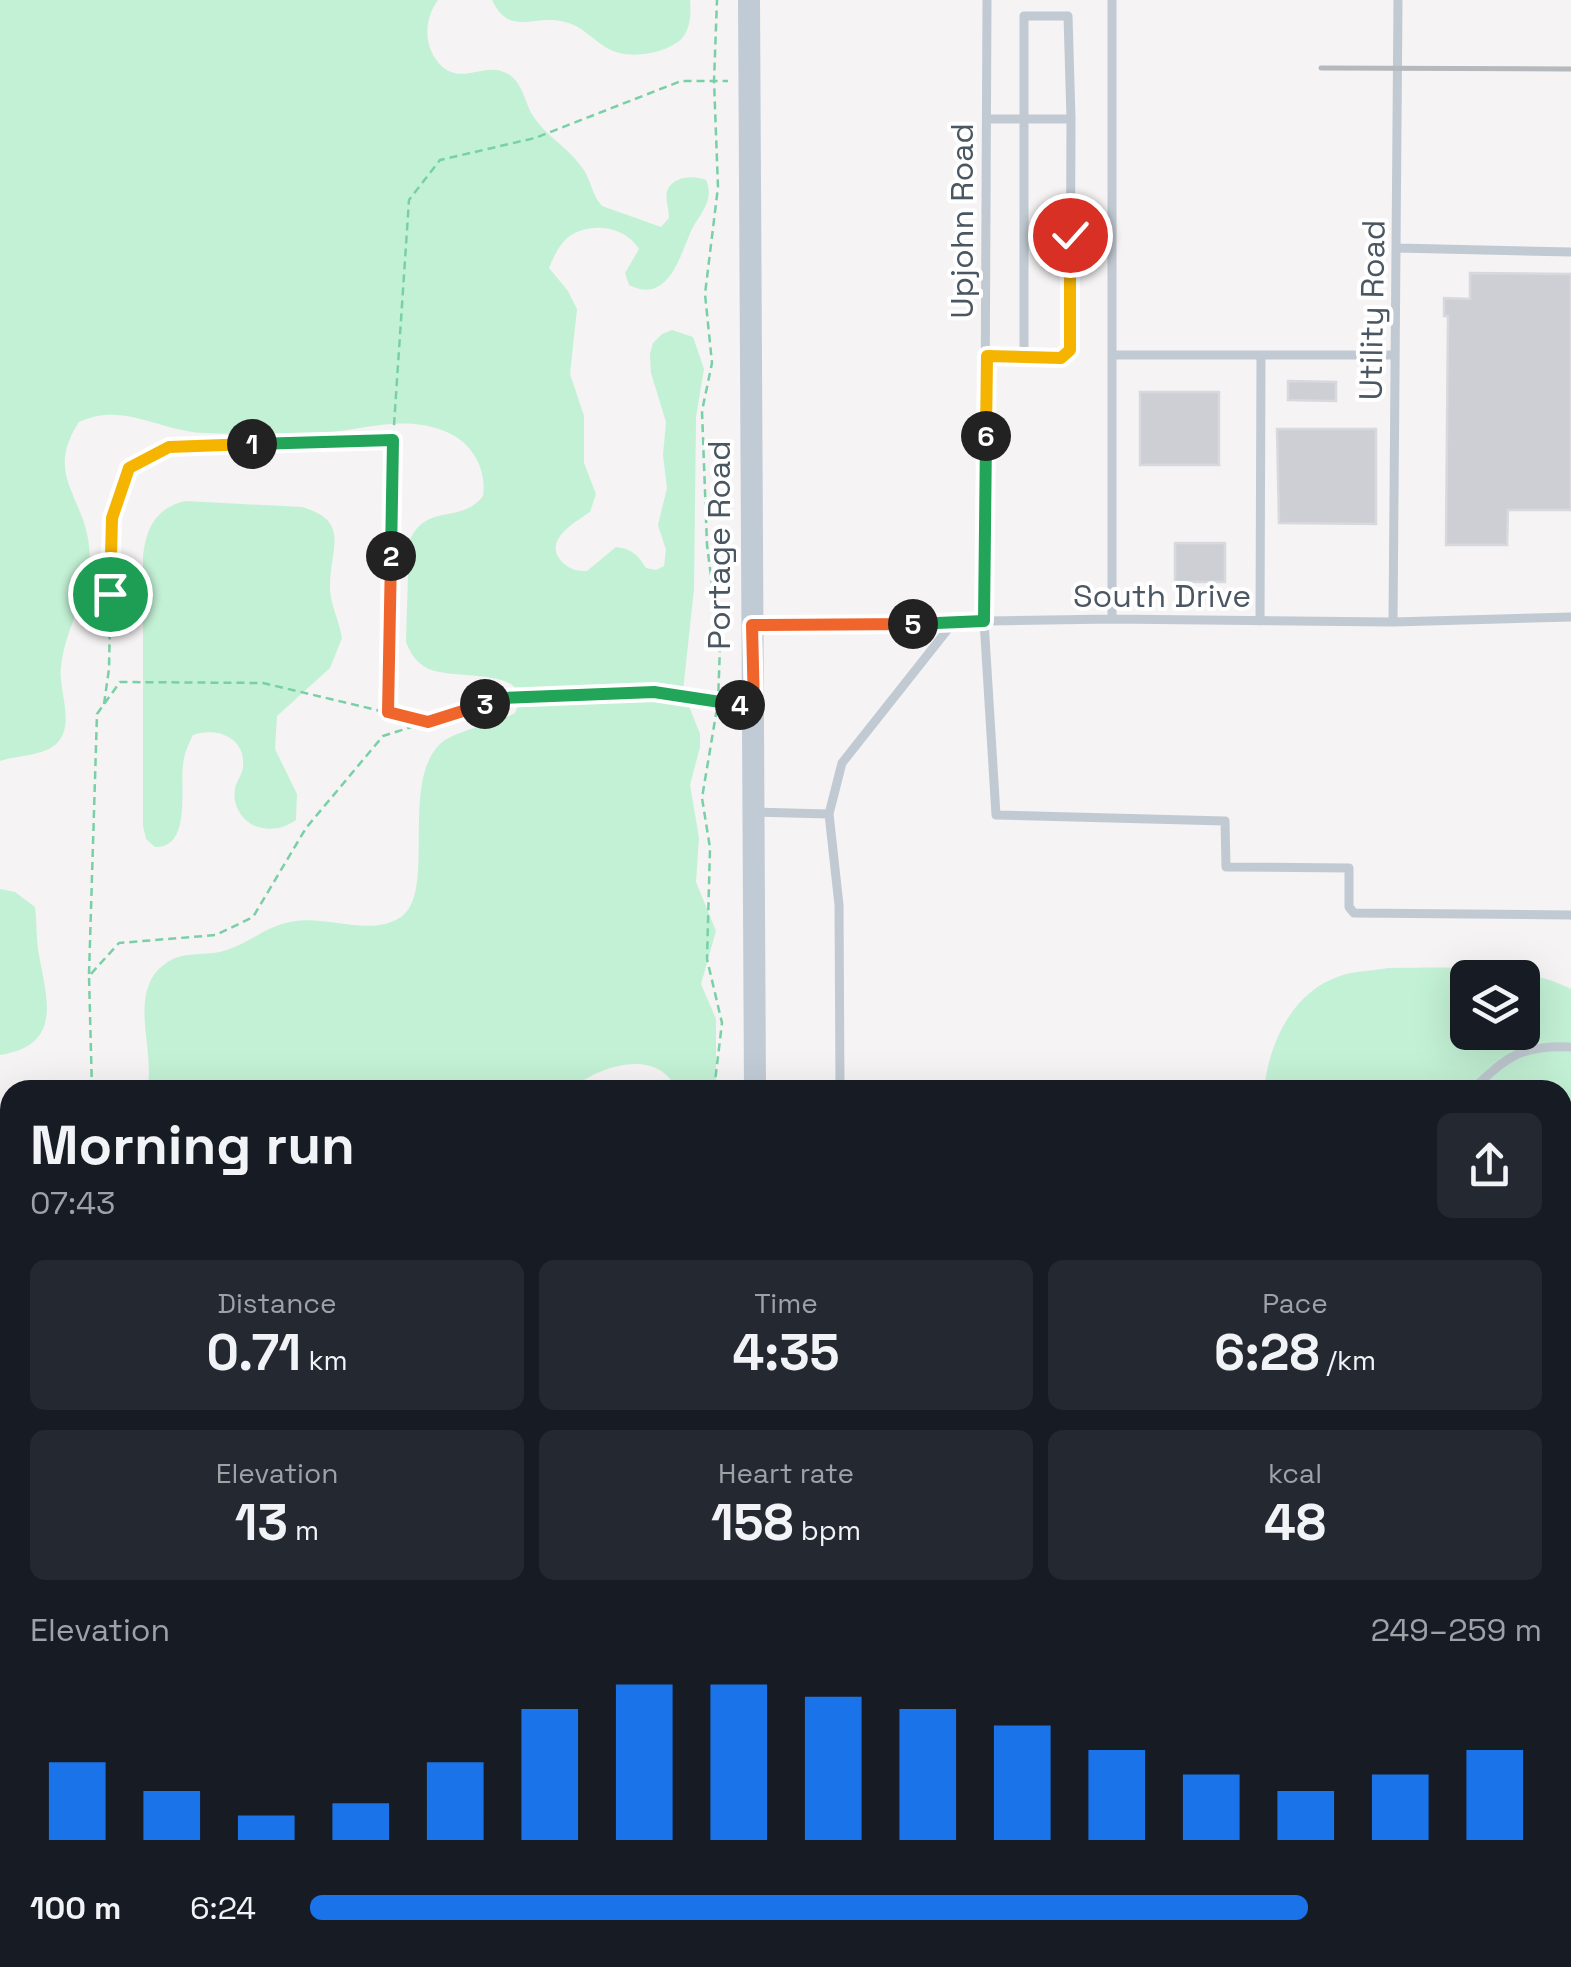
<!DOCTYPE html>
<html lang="en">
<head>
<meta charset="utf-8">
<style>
  :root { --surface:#171b24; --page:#242831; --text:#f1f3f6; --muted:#9ea1a6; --accent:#1a73e8 }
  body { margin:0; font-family:"Space Grotesk",sans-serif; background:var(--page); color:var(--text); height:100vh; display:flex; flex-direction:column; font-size:38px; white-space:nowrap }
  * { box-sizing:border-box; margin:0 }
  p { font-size:32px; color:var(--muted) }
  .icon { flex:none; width:55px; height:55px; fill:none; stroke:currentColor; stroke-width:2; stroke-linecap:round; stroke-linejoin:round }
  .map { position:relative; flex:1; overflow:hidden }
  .details { position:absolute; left:0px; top:1080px; width:1572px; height:888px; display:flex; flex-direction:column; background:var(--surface); border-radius:30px 30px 0 0; box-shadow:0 10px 40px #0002 }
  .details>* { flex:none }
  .fabs { position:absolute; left:1450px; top:960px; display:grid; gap:20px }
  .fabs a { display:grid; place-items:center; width:90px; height:90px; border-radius:15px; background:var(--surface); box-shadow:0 10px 40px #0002; font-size:50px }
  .pin { position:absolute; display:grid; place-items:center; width:85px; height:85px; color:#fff; margin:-42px; border:5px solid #fff; border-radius:50%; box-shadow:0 2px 10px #0007 }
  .km { position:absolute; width:50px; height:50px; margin:-25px; border-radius:50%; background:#222; color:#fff; font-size:28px; line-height:50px; text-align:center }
  .round { display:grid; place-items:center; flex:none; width:105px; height:105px; border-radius:15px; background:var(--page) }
  .head { display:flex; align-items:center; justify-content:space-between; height:170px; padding:0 30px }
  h1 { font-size:55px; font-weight:600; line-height:75px }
  .figures { display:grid; grid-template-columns:repeat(3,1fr); gap:15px; height:170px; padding:10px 30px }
  .figures div { display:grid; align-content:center; border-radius:15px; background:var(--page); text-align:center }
  .figures b { font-size:50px; font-weight:600 }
  .figures small { font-size:28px; font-weight:400 }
  .figures p { font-size:28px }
  .chart { height:280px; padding:20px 30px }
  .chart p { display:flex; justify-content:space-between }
  .chart svg { width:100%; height:180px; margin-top:10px; stroke:var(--accent); stroke-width:6 }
  ul { padding:0 30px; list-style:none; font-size:32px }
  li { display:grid; grid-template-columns:160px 120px 1fr; align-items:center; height:75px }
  li i { height:25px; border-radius:12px; background:var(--accent) }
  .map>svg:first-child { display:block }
  .green { fill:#c3f1d5; fill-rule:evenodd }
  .building { fill:#cdcfd5; stroke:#d7d9de; stroke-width:2.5 }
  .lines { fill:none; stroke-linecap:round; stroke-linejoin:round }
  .path { stroke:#7ad0a6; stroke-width:2.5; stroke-dasharray:8 5; stroke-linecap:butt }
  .service { stroke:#c1cad2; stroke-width:9 }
  .minor { stroke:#c1cad2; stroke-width:18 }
  .secondary { stroke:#c1cbd6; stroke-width:22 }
  .rail { stroke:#b5b8bd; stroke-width:5 }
  .split-1-casing { stroke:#fff; stroke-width:20 }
  .split-2-casing { stroke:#fff; stroke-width:20 }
  .split-3-casing { stroke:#fff; stroke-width:20 }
  .split-4-casing { stroke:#fff; stroke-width:20 }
  .split-5-casing { stroke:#fff; stroke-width:20 }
  .split-6-casing { stroke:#fff; stroke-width:20 }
  .split-7-casing { stroke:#fff; stroke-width:20 }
  .split-1 { stroke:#f5b400; stroke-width:12 }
  .split-2 { stroke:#22a559; stroke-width:12 }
  .split-3 { stroke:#f0652b; stroke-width:12 }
  .split-4 { stroke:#22a559; stroke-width:12 }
  .split-5 { stroke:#f0652b; stroke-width:12 }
  .split-6 { stroke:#22a559; stroke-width:12 }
  .split-7 { stroke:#f5b400; stroke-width:12 }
  .labels { text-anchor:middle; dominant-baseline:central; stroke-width:8; stroke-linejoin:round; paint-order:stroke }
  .street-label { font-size:32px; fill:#4a5661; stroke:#fff }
</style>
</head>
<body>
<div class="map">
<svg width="1571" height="1967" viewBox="0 0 1571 1967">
  <rect width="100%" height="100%" fill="#f5f3f3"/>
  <!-- green -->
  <path class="green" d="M 0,0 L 438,0 C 426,16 423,40 435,58 C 458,93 486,56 511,76 C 523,85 525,103 533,116 C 545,135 567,147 581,166 C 591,178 591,194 602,206 L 661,227 L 669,218 C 669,210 665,199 667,191 C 673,176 693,175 706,180 C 715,201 700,213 691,231 C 680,256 668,305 629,285 L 625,273 L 639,249 C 624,225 587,221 566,239 C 558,247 553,258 549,268 L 568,291 L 577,309 L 570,374 L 584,416 L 584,463 L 596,494 L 590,512 C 574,523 541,541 563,563 C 571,570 577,571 587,571 L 616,547 C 632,549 638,555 646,568 L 656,570 L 664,566 L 666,550 L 658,525 L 667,488 L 663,455 L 666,422 L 651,373 L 650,354 L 653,343 L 662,334 L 672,330 L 693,337 L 704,369 L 696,417 L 694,589 L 683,691 L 700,734 L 700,747 L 690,785 L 699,838 L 696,882 L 716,931 L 701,984 L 716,1019 L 716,1090 L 677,1090 C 657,1046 599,1066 569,1090 L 147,1090 C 155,1055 134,1010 152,978 C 157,969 166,962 175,958 C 191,952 210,956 227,950 C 251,942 269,924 296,921 C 329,916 371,937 401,917 C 437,892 400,786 439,745 C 454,730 492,726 515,713 C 538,663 451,683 425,667 C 415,661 410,652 406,642 L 409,542 C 425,502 461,525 483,496 C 487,470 473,444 449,433 C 406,413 365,430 321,433 C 283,435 243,434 205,433 C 161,432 122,401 79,422 C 44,475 84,496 89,546 C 94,589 65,625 61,667 C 58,690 75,722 58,742 C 46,756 18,755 0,761 Z
    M 492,0 L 690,0 C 691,12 691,27 683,37 C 670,53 629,60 611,50 C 594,42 585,27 565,22 C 534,13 510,38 492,0 Z
    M 185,501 L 302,507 C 350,521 331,546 330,584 C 329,603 339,619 342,638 L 330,668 L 277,716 L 275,749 L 297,794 L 296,820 C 284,828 273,831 258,827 C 243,822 232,806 235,789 C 236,782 242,775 243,767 C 246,737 216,727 193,735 C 188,745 184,754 183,765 C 180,790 191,848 155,847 L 146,839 L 143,826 L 143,557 C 146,528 156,508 185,501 Z
    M 0,889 L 15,892 L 35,907 C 37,923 36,939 39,955 C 47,1000 63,1045 0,1055 Z
    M 1388,968 C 1445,968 1520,963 1571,989 L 1571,1727 L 1562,1727 L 1562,1090 L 1264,1090 C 1269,1043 1292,992 1340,976 C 1354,971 1373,971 1388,968 ZM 1468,978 L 1522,978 L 1522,1032 L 1468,1032 Z
    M 0,1337 L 10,1337 L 10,1589 L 0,1592 Z
    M 1563,1851 L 1571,1858 L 1571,1967 L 829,1967 L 829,1958 L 1562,1958 Z
    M 80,1958 L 348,1958 L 349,1967 L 78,1967 Z
    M 404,1958 L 695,1958 L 688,1967 L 404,1967 Z"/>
  <!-- building -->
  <path class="building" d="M 1470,273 L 1571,274 L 1571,510 L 1508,510 L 1507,545 L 1446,545 L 1448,316 L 1444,316 L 1444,298 L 1470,299 Z
    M 1288,381 L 1336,382 L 1336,401 L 1288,400 Z
    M 1140,392 L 1219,392 L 1219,465 L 1140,465 Z
    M 1277,429 L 1376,429 L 1376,524 L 1279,523 Z
    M 1175,543 L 1225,543 L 1225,582 L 1175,582 Z"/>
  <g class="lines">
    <!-- path -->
    <path class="path" d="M 104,704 L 109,669 L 112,518 L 129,468 L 169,447 L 392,440
      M 388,711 L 393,440 L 409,200 L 440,160 L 535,138 L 681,81 L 728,81
      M 89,974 L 97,714 L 120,682 L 263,683 L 423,721
      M 92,1090 L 89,976 L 119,943 L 216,935 L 253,917 L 306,828 L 383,736 L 504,698 L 654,693 L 732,704
      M 714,1090 L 722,1023 L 707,959 L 710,848 L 702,798 L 718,702 L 720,646 L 707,545 L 702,411 L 712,363 L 705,294 L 718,187 L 714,81 L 717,0
      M 0,1198 L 10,1197
      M 0,1673 L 10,1673
      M 0,1751 L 10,1755
      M 0,1894 L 10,1891
      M 66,1958 L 66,1967
      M 714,1958 L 714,1967"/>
    <!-- service -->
    <path class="service" d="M 987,0 L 984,621 L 996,815 L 1225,821 L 1226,867 L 1349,868 L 1349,907 L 1354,913 L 1571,915
      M 1112,0 L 1112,619
      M 987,119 L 1071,119 L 1070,351 L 1061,359 L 987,357
      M 1398,248 L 1571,252
      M 1113,355 L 1395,355
      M 1024,358 L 1024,16 L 1068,16 L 1071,119
      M 1260,621 L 1261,355
      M 1393,622 L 1398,0
      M 755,625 L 1112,619 L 1393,622 L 1571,617
      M 755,812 L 829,814 L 839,905 L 840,1090
      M 829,814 L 842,763 L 952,624
      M 1472,1090 C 1508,1056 1520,1045 1571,1047
      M 1562,1598 L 1571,1597"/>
    <!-- minor -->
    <path class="minor" d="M 1562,1783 L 1571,1782"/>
    <!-- secondary -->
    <path class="secondary" d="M 749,0 L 755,1090
      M 749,1967 L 750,1958"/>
    <!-- rail -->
    <path class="rail" d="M 1321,68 L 1571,69"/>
  </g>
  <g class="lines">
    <defs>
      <path id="split-1" d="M 110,594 L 112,518 L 129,468 L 169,447 L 252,444"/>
      <path id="split-2" d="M 252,444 L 393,440 L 391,556"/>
      <path id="split-3" d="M 391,556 L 388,712 L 428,722 L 485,704"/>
      <path id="split-4" d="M 485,704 L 504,698 L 654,692 L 740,705"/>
      <path id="split-5" d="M 740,705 L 754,708 L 752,625 L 913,624"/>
      <path id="split-6" d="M 913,624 L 984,621 L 986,436"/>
      <path id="split-7" d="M 986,436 L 987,356 L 1061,358 L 1070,350 L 1070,235"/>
    </defs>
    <!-- split-1 casing -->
    <use href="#split-1" class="split-1-casing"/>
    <!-- split-2 casing -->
    <use href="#split-2" class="split-2-casing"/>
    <!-- split-3 casing -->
    <use href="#split-3" class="split-3-casing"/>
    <!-- split-4 casing -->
    <use href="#split-4" class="split-4-casing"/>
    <!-- split-5 casing -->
    <use href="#split-5" class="split-5-casing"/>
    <!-- split-6 casing -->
    <use href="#split-6" class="split-6-casing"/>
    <!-- split-7 casing -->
    <use href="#split-7" class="split-7-casing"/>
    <!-- split-1 -->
    <use href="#split-1" class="split-1"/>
    <!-- split-2 -->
    <use href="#split-2" class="split-2"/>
    <!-- split-3 -->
    <use href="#split-3" class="split-3"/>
    <!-- split-4 -->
    <use href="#split-4" class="split-4"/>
    <!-- split-5 -->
    <use href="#split-5" class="split-5"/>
    <!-- split-6 -->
    <use href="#split-6" class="split-6"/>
    <!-- split-7 -->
    <use href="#split-7" class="split-7"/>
  </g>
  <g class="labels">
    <!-- street labels -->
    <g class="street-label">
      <text transform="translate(962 221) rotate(-90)">Upjohn Road</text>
      <text transform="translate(1372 310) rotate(-89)">Utility Road</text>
      <text transform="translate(719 545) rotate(-90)">Portage Road</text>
      <text x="1162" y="596">South Drive</text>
    </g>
  </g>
</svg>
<div class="fabs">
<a><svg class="icon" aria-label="layers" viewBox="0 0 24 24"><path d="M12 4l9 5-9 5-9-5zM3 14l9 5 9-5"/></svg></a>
</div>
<div class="pin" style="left:110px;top:594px;background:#1e9e55"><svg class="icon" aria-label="arrive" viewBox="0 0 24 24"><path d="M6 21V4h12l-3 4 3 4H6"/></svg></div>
<div class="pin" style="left:1070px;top:235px;background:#d93025"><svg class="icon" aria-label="check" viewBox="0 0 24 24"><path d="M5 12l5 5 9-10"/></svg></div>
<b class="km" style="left:252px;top:444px">1</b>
<b class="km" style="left:391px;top:556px">2</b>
<b class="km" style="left:485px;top:704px">3</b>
<b class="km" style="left:740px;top:705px">4</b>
<b class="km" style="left:913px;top:624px">5</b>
<b class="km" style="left:986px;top:436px">6</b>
<section class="details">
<div class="head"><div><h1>Morning run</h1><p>07:43</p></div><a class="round"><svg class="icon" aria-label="share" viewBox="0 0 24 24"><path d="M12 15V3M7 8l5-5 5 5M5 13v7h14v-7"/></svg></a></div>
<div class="figures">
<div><p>Distance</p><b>0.71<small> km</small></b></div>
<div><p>Time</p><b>4:35</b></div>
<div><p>Pace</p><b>6:28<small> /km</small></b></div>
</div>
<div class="figures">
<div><p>Elevation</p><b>13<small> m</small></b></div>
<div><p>Heart rate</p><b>158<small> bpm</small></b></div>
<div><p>kcal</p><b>48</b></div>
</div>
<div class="chart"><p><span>Elevation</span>249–259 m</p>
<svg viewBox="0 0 160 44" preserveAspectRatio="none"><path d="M5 44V25M15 44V32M25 44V38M35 44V35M45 44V25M55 44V12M65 44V6M75 44V6M85 44V9M95 44V12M105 44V16M115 44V22M125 44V28M135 44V32M145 44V28M155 44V22"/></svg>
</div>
<ul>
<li><b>100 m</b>6:24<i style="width:81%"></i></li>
</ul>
</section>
</div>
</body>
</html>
